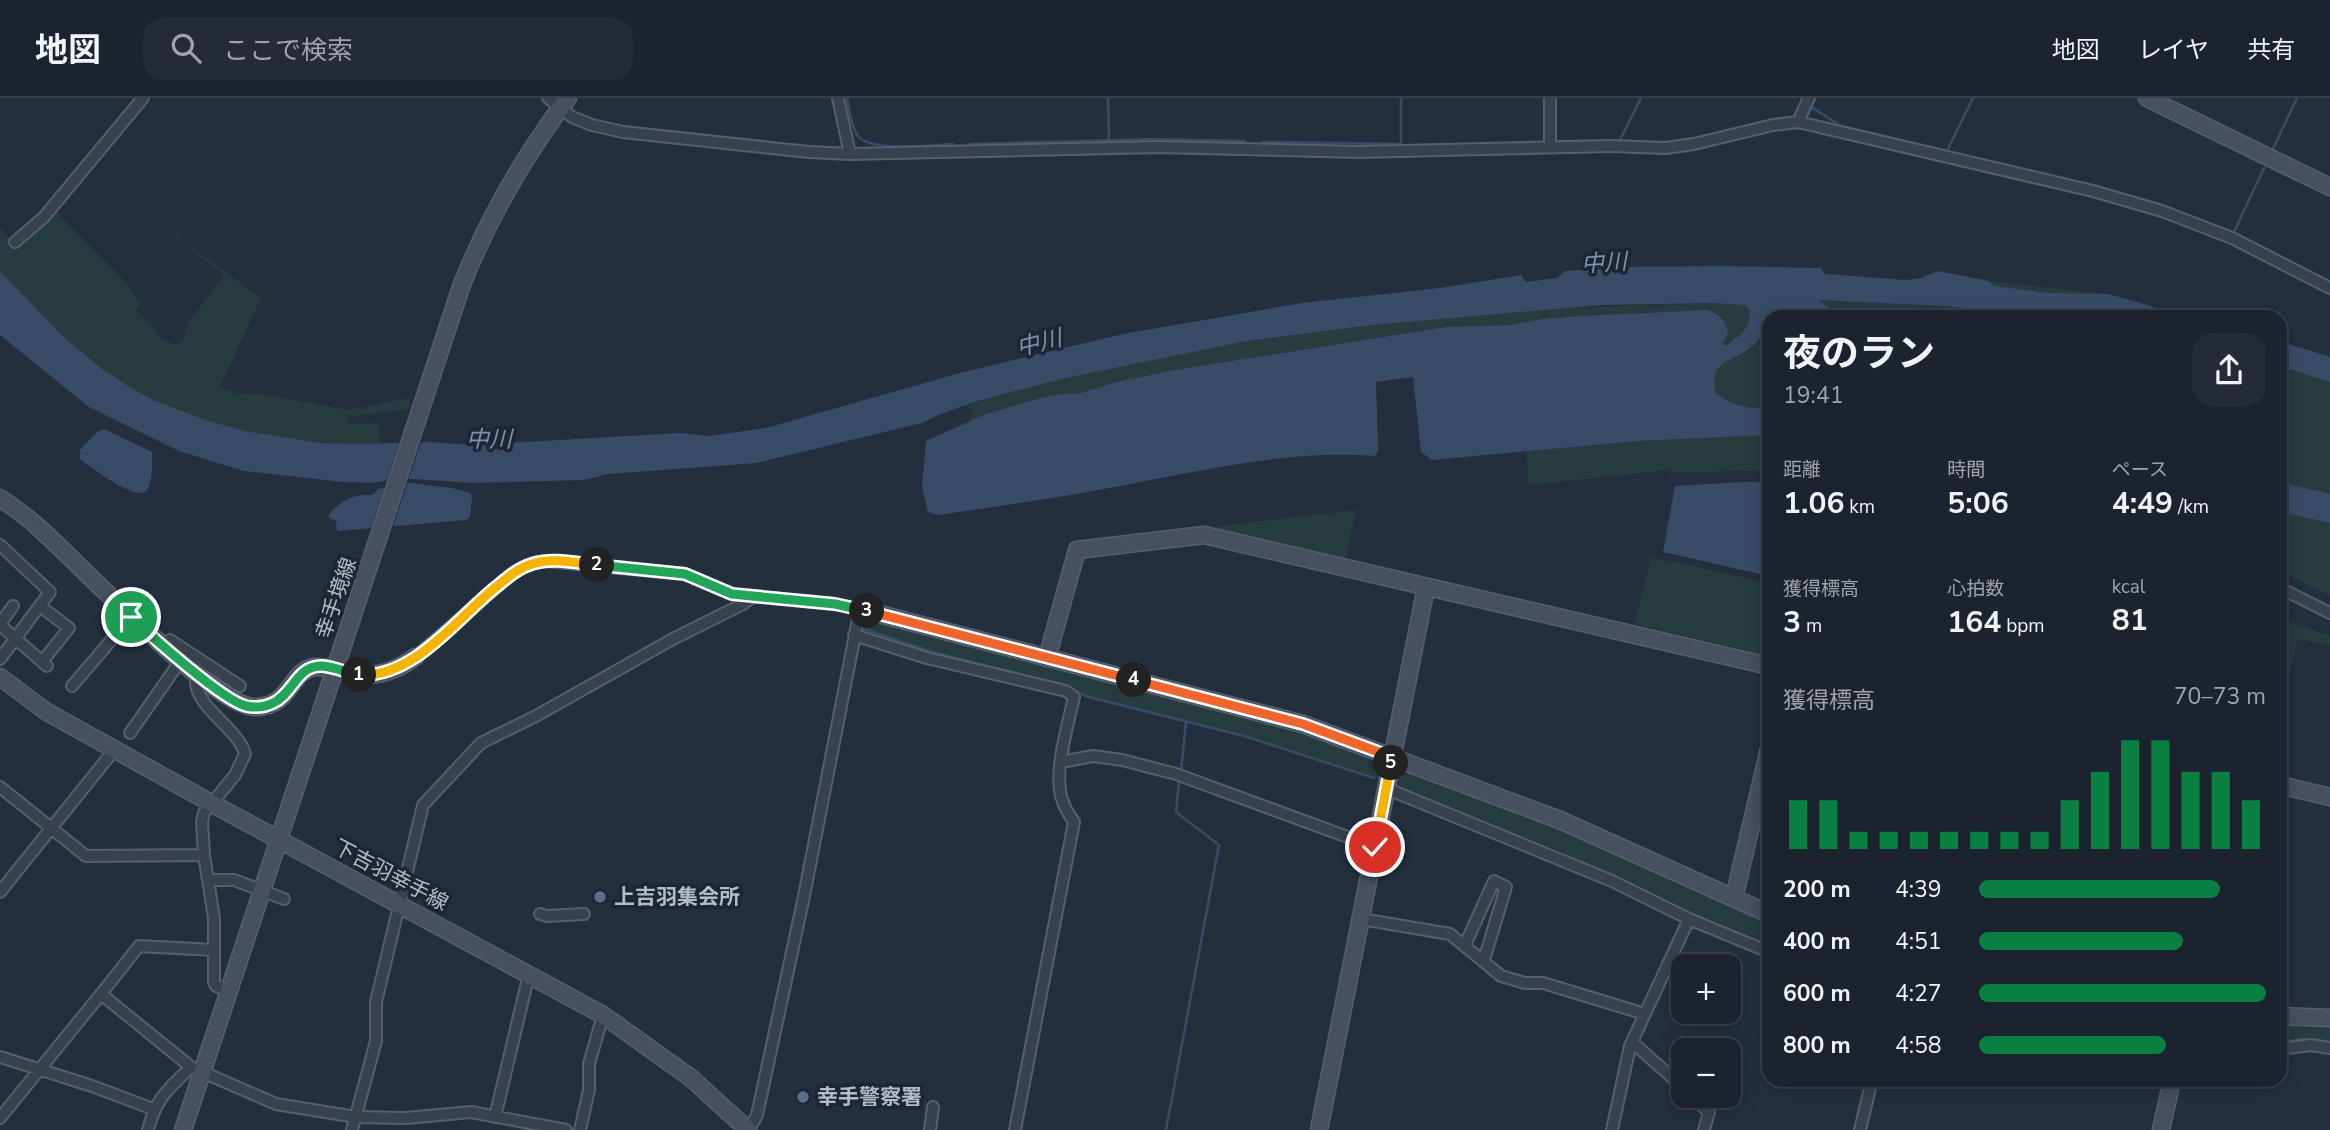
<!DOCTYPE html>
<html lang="ja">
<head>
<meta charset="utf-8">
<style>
  :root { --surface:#1b232e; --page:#242b36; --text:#f1f3f6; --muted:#a0a4aa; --line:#39404a; --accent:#0b8043 }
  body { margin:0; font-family:"Nunito Sans","Noto Sans JP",sans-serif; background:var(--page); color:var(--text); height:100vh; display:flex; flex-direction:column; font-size:26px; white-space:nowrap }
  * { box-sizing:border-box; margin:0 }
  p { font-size:23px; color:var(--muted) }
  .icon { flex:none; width:38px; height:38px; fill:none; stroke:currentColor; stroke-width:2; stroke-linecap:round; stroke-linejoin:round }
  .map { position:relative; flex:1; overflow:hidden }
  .drawer { position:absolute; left:1762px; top:212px; width:525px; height:777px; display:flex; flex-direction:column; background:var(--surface); border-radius:21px; box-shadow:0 4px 18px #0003,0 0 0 2px var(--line) }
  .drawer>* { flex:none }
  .controls { position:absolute; left:1671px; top:856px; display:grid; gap:14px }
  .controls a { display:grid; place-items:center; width:70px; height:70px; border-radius:14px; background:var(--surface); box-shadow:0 4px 18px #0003,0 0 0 2px var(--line); font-size:35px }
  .pin { position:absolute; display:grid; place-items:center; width:60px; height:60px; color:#fff; margin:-30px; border:4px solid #fff; border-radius:50%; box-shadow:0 2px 7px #0007 }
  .km { position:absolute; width:35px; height:35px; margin:-18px; border-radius:50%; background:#222; color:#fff; font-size:19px; line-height:35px; text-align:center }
  .round { display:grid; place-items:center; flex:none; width:74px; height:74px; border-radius:21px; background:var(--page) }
  .head { display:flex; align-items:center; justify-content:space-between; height:119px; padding:0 21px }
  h1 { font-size:38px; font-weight:700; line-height:52px }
  .stats { display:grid; grid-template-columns:repeat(3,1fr); gap:10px; height:119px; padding:7px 21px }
  .stats div { display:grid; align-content:center }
  .stats b { font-size:30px; font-weight:700 }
  .stats small { font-size:19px; font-weight:400 }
  .stats p { font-size:19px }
  .chart { height:196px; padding:14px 21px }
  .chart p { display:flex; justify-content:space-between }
  .chart svg { width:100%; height:126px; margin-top:7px; stroke:var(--accent); stroke-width:6 }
  ul { padding:0 21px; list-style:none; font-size:23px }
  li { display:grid; grid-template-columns:112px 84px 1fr; align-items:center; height:52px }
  li i { height:18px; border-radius:9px; background:var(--accent) }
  header { display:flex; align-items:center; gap:42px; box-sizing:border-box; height:98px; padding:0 35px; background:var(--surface); border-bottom:2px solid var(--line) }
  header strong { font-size:33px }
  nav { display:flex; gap:38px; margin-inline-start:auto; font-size:24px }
  .search { width:490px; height:63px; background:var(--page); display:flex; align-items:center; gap:18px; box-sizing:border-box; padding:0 24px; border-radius:21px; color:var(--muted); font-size:26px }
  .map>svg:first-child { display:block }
  .green { fill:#263c3f }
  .water { fill:#394c67 }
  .pier { fill:#242f3e }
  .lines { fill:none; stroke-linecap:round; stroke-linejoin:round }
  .stream { stroke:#394c67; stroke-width:2.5 }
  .street-casing { stroke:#565f6c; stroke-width:14 }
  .secondary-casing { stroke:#565f6c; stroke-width:19 }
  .street { stroke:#38414e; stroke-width:10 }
  .secondary { stroke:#465061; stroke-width:16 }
  .split-1-casing { stroke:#fff; stroke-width:14 }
  .split-2-casing { stroke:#fff; stroke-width:14 }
  .split-3-casing { stroke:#fff; stroke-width:14 }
  .split-4-casing { stroke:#fff; stroke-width:14 }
  .split-5-casing { stroke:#fff; stroke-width:14 }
  .split-6-casing { stroke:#fff; stroke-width:14 }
  .split-1 { stroke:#22a559; stroke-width:9 }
  .split-2 { stroke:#f5b400; stroke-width:9 }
  .split-3 { stroke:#22a559; stroke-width:9 }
  .split-4 { stroke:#f0652b; stroke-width:9 }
  .split-5 { stroke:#f0652b; stroke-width:9 }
  .split-6 { stroke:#f5b400; stroke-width:9 }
  .service-dot { fill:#5c6f8a; stroke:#1d2633; stroke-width:2.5 }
  .labels { text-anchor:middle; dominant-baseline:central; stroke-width:7; stroke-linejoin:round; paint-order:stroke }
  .street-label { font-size:21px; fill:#b4bcc9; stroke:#1d2633 }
  .poi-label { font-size:21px; font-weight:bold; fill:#b4bcc9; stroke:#1d2633; text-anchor:start }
  .water-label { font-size:23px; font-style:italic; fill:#7c92b1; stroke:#1d2633 }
</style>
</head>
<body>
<header>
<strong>地図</strong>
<div class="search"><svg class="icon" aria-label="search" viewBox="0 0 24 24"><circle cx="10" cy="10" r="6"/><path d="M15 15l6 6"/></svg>ここで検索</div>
<nav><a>地図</a><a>レイヤ</a><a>共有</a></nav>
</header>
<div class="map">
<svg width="2330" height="1032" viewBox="0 0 2330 1032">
  <rect width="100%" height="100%" fill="#242f3e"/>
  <!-- green -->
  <path class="green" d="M 54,112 L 121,179 L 141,206 L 136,212 L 163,241 L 177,247 L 184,239 L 188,225 L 224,177 L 175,138 L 179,132 L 180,141 L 261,200 L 220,289 L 236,295 L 267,297 L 349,312 L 409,300 L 410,311 L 348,319 L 349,325 L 370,326 L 378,323 L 380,346 C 304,348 225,336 155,303 C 106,281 67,242 30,203 C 21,193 9,184 0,173 L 0,130 L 18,147 Z
    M 1989,183 L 2108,196 L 2049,195 L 1994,188 Z
    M 1816,202 L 1944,208 L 2051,219 L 1844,219 Z
    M 1712,205 L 1744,207 L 1749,210 C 1753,230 1740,237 1726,248 L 1695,212 L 1681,215 L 1652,214 L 1579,218 L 1542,221 L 1510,227 L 1446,229 L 1175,272 L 1116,284 L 1081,295 L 1052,297 L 970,323 L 969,320 L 973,316 L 970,311 L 964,307 L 1061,281 L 1247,243 L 1372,227 L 1565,210 Z
    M 1769,221 L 1769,310 C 1749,311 1732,308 1716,295 C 1707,257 1738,267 1756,245 C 1762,239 1765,228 1769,221 Z
    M 2280,268 L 2330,284 L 2330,396 L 2280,384 Z
    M 1769,337 L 1769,372 L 1669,375 L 1669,372 L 1529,387 L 1526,353 L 1638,343 Z
    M 1356,412 L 1345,463 L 1204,430 Z
    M 2280,414 L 2330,425 L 2330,498 L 2280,474 Z
    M 1651,459 L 1769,485 L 1769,558 L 1635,526 Z
    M 866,517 L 1304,632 L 1370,657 L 1367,669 L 1378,673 L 1378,680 L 1251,639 L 1085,597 L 1067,587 L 944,556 L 860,529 L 861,521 Z
    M 2288,522 L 2330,538 L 2330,548 L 2298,541 L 2283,601 L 2286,603 L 2285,607 L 2280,606 L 2280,535 L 2285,535 Z
    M 1412,673 L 1552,725 L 1769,821 L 1769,846 L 1696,816 L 1550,749 L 1537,747 L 1396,687 L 1399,680 Z
    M 2280,923 L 2330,926 L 2330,943 L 2299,940 L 2280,942 Z"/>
  <!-- water -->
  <path class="water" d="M 1720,168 L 1821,170 L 1825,176 L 1906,182 L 1921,180 L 1938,173 L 1989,183 L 1994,188 L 2049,195 L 2108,196 L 2151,208 L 2178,219 L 2051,219 L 1944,208 L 1818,202 L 1844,219 L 1786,219 L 1773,214 C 1767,223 1763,240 1753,248 C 1733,265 1708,261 1716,295 C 1732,308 1749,311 1769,310 L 1769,337 L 1638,343 L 1432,362 L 1421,354 L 1413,279 L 1376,284 L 1378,352 L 1375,358 C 1286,351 1196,374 1109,390 C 1053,401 996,408 939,417 L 928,414 L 922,389 L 926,343 L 986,316 L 1052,297 L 1081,295 L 1116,284 L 1175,272 L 1446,229 L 1510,227 L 1542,221 L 1579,218 L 1708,212 C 1721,218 1725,221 1728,235 L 1723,246 L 1726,248 C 1740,237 1753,230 1749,211 L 1744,207 L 1712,205 L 1602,207 L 1372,227 L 1247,243 L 1061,281 L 974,304 L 938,317 L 922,325 L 756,365 L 608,376 L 584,382 L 472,385 L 414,381 L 395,381 L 373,385 L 343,384 L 244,373 L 179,353 L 89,309 L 0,237 L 0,173 L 65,240 L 102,271 L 131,290 L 155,303 L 206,322 L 244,333 L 320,345 L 365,346 L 430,344 L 472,347 L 680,335 L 709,338 L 766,330 L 960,275 L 1123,236 L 1302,205 L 1440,190 L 1521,177 L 1526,184 L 1557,180 L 1565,173 L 1628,169 Z
    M 2280,243 L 2330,259 L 2330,284 L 2280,268 Z
    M 104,331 L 152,354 C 152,364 153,384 147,392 C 137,405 91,369 80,361 L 80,352 L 96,335 Z
    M 1746,384 L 1769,384 L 1769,478 L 1663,454 L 1675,388 Z
    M 2280,384 L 2330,396 L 2330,425 L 2280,414 Z
    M 410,385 L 452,390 L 470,395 L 472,399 L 470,419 L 466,422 L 337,433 L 336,423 L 329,420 L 329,416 C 342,402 352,396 372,397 L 378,391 Z"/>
  <!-- pier -->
  <path class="pier" d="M 422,341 L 392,432 L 370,434 L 400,342 Z"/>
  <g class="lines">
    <!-- stream -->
    <path class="stream" d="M 847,0 C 849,11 851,27 857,37 C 869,55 933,47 953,46
      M 1108,0 L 1109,42
      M 1813,10 L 1841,28 L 1947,53 L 1973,0
      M 1556,43 L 1585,43
      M 1262,44 L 1401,46 L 1401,0
      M 1619,44 L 1641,0
      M 1357,45 L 1357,48 L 1375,48
      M 1515,45 L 1543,44
      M 970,46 L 1153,41 L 1245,43
      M 2273,51 L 2297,0
      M 2233,136 L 2264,70
      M 861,530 L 936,555 L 1063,587
      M 1069,589 L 1085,598 L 1244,638 L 1374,680
      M 1181,673 L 1186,624
      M 1401,691 L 1459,715
      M 1543,749 L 1579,764
      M 1671,806 L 1712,825
      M 1754,842 L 1769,848
      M 2280,944 L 2301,941 L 2330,944
      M 1166,1032 L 1219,747 L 1176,714 L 1179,683"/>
    <defs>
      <path id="street" d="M 548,0 L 572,19 L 592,27 L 623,34 L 809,54 L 850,56 L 1157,49 L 1359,54 L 1612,48 L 1665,50 L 1694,46 L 1773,27 L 1798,24 L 2093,93 L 2162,113 L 2232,140 L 2330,190
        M 838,0 L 850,56
        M 1550,0 L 1550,49
        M 1798,24 L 1809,0
        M 15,144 L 44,119 L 143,0
        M 0,447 L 50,494 L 0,561
        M 2280,490 L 2330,515
        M 40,508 L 69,530 L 42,564
        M 0,526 L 13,508
        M 0,527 L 47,568
        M 854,537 L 927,560 L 1066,593 L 1074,599 C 1068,627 1052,678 1063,704 C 1065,711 1070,718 1074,724 L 1015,1032
        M 170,542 L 240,588
        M 415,559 L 516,473 L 533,465 L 545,463 L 685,476 L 732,496 L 835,506 L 860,511 L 803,803 L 757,1017 L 749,1032
        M 200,578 L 196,583 C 195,609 238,630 245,656 L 235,677 L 204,715 L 202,724 L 204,757 L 214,820 L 214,884 L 216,888 L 228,892
        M 72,588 L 131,519
        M 130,635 L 181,562
        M 1061,664 L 1093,658 L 1122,662 L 1176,676 L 1375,749
        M 0,689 L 86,758 L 204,757
        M 1385,690 L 1612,783 L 1689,821 L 1769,854
        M 208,782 L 234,782 L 284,801
        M 0,794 L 115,651
        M 540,816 L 547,818 L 584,816
        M 1361,821 L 1450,836 L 1501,878 L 1525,885 L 1543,885 L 1645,916
        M 1465,847 L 1494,783 L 1506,789 L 1484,862
        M 101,896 L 139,848 L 214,852
        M 1632,944 L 1684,990
        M 2280,951 L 2311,947 L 2330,950
        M 0,959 L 92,988 L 153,1011
        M 1691,998 L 1709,1014 L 1704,1032
        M 495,1019 L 529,876
        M 0,1020 L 101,896 L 191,969 L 276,1006 L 356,1019 L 406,1020 L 471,1014 L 566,1032
        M 148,1032 C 156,1000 168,991 191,969
        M 352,1032 L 376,943 L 376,904 L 423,707 L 481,645 L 536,618 L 671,542 L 743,506 L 752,499
        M 580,1032 L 589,992 L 589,966 L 603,917
        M 930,1032 L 933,1009
        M 1612,1032 L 1630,948 L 1689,821
        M 1860,1032 L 1872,982"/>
      <path id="secondary" d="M 2147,0 L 2330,89
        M 0,400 C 13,409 26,418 38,429 C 76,462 213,609 255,609 C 292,609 289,573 314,569 C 325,568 335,572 345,574 C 371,581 394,575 415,559
        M 860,511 L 1303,626 L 1560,722 L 1769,816
        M 1047,560 L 1077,452 L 1204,437 L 1769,568
        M 0,579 L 47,614 L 211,705 L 603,917 L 691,980 L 748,1032
        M 2280,687 L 2330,699
        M 1734,800 L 1769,651
        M 2280,918 L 2330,920
        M 183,1032 L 462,186 C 489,119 524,58 568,0
        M 1319,1032 L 1426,489
        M 2161,1032 L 2172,982"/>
    </defs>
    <!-- street casing -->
    <use href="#street" class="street-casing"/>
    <!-- secondary casing -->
    <use href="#secondary" class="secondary-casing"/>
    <!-- street -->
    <use href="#street" class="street"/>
    <!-- secondary -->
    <use href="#secondary" class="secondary"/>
  </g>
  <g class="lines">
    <defs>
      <path id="split-1" d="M 131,519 C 151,538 222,602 246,608 C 255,610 265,609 273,605 C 293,596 297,567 322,568 C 335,569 347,575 359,577"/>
      <path id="split-2" d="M 359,577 C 414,580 456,521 496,489 C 507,480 518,470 532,466 C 552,459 576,465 597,467"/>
      <path id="split-3" d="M 597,467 L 685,476 L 732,496 L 835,506 L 867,513"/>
      <path id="split-4" d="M 867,513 L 1134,582"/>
      <path id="split-5" d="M 1134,582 L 1303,626 L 1392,659 L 1391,665"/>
      <path id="split-6" d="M 1375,749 L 1391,665"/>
    </defs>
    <!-- split-1 casing -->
    <use href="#split-1" class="split-1-casing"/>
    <!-- split-2 casing -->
    <use href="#split-2" class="split-2-casing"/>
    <!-- split-3 casing -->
    <use href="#split-3" class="split-3-casing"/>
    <!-- split-4 casing -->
    <use href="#split-4" class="split-4-casing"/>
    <!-- split-5 casing -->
    <use href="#split-5" class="split-5-casing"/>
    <!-- split-6 casing -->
    <use href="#split-6" class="split-6-casing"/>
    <!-- split-1 -->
    <use href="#split-1" class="split-1"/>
    <!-- split-2 -->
    <use href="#split-2" class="split-2"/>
    <!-- split-3 -->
    <use href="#split-3" class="split-3"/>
    <!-- split-4 -->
    <use href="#split-4" class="split-4"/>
    <!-- split-5 -->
    <use href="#split-5" class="split-5"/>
    <!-- split-6 -->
    <use href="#split-6" class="split-6"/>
  </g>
  <!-- markers -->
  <g class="service-dot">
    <circle cx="600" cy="799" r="7"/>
    <circle cx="803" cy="999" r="7"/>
  </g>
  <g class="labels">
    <!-- street labels -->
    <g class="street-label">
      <text transform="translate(336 500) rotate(-71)">幸手境線</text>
      <text transform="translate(391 777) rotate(28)">下吉羽幸手線</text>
    </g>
    <!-- poi labels -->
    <g class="poi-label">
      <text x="614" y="799">上吉羽集会所</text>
      <text x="817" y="999">幸手警察署</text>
    </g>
    <!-- water labels -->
    <g class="water-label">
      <text transform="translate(1604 165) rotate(-4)">中川</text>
      <text transform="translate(1039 245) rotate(-14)">中川</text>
      <text x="489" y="341">中川</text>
    </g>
  </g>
</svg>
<div class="controls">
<a>+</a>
<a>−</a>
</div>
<div class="pin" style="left:131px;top:519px;background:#1e9e55"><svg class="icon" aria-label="arrive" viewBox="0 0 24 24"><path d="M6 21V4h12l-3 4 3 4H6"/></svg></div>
<div class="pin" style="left:1375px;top:749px;background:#d93025"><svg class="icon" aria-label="check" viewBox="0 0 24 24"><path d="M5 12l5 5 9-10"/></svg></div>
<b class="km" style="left:359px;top:577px">1</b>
<b class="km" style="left:597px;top:467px">2</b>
<b class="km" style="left:867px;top:513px">3</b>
<b class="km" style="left:1134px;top:582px">4</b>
<b class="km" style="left:1391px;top:665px">5</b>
<section class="drawer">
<div class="head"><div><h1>夜のラン</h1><p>19:41</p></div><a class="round"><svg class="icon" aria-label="share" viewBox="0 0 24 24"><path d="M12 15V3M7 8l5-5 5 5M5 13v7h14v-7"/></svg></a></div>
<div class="stats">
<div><p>距離</p><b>1.06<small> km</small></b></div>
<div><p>時間</p><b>5:06</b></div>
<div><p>ペース</p><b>4:49<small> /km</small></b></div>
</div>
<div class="stats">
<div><p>獲得標高</p><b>3<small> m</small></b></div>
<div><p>心拍数</p><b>164<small> bpm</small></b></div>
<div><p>kcal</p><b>81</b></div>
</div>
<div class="chart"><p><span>獲得標高</span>70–73 m</p>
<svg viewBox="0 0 160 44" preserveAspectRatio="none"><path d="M5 44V27M15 44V27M25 44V38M35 44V38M45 44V38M55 44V38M65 44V38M75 44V38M85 44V38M95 44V27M105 44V17M115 44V6M125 44V6M135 44V17M145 44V17M155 44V27"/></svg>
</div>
<ul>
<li><b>200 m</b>4:39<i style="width:84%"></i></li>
<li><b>400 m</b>4:51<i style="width:71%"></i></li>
<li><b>600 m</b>4:27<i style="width:100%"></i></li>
<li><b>800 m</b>4:58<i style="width:65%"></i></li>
</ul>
</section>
</div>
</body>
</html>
